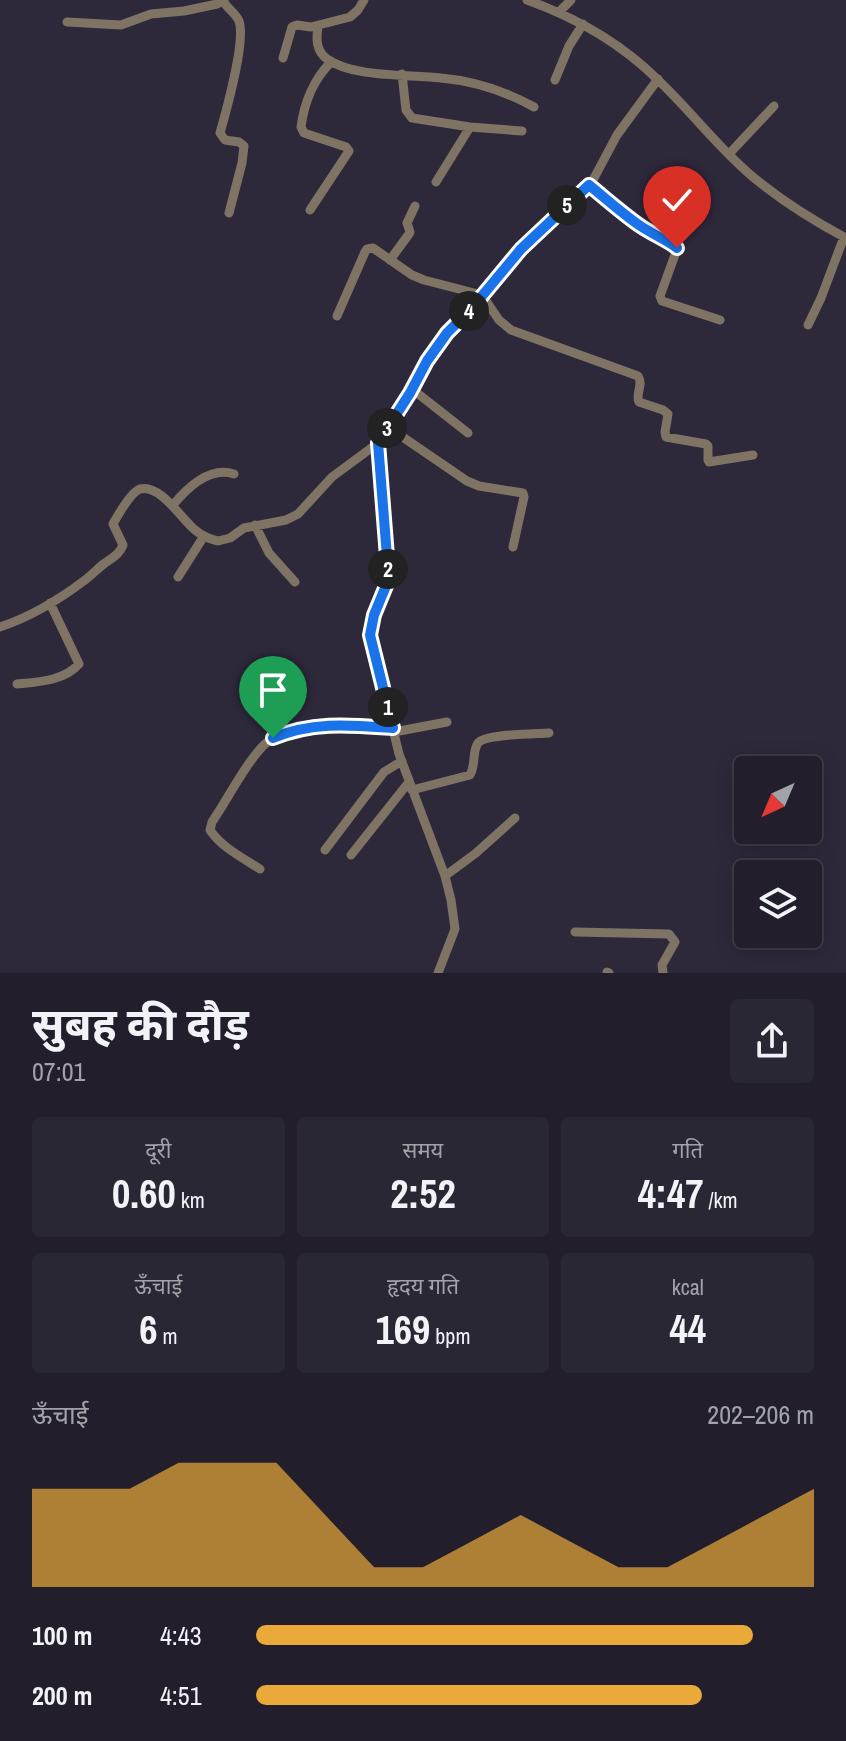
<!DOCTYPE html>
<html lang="hi">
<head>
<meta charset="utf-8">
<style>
  :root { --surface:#221e2c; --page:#2a2734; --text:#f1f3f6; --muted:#a2a2a9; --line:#3f3c48; --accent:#eaaa39 }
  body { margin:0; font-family:"Archivo Narrow","Noto Sans Devanagari",sans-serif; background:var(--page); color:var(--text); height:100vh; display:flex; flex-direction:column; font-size:30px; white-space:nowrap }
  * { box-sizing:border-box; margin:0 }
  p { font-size:26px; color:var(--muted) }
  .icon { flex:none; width:44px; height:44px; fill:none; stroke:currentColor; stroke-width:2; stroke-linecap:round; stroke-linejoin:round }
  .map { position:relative; height:973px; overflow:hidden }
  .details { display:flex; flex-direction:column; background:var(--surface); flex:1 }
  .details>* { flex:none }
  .needle { width:52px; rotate:224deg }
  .controls { position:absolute; left:734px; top:756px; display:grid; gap:16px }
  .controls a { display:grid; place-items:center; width:88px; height:88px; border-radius:8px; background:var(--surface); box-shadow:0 4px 20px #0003,0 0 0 2px var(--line); font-size:40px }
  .pin { position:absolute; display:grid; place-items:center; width:68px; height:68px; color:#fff; margin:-82px -34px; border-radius:50% 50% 50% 0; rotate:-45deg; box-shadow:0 0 8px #0007 }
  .pin .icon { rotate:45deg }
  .km { position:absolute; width:40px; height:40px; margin:-20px; border-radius:50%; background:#222; color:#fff; font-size:22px; line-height:40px; text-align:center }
  .round { display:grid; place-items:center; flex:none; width:84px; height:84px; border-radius:8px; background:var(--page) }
  .headline { display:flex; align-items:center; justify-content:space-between; height:136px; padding:0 32px }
  h1 { font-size:44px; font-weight:700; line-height:60px }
  .figures { display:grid; grid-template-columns:repeat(3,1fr); gap:12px; height:136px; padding:8px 32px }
  .figures div { display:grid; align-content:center; border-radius:8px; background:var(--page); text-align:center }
  .figures b { font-size:40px; font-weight:700 }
  .figures small { font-size:22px; font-weight:400 }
  .figures p { font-size:22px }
  .chart { height:224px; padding:16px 32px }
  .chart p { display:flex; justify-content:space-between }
  .chart svg { width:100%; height:144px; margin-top:8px; fill:var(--accent); opacity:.7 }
  ul { padding:0 32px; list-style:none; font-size:26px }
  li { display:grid; grid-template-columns:128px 96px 1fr; align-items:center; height:60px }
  li i { height:20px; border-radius:10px; background:var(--accent) }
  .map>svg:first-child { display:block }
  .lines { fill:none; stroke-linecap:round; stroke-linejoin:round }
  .minor { stroke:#7f7363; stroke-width:9 }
  .route-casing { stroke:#fff; stroke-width:16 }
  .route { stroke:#1a73e8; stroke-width:10 }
</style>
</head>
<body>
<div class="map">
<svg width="846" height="973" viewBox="0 0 846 973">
  <rect width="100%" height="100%" fill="#2e283b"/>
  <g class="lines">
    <!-- minor -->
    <path class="minor" d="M 527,0 C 577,18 621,43 658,80 C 691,111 718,148 753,177 C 781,200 814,221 846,238
      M 223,1 C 227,8 236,14 239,21 C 246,40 226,112 220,133 L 225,140 L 239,142 L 244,146 L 242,163 L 229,213
      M 559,12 L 571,0
      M 67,22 L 121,25 L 151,14 L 184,11 L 217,4 L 224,0
      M 318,26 C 316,39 316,51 327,59 C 354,78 409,74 441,78 C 475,81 505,91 534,107
      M 283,58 L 292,27 L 297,25 L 311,27 L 350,17 L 358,10 L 364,0
      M 402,74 L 406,110 L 412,118 L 470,127 L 522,131
      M 555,80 L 569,46 L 583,24
      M 729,154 L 774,106
      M 436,182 L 470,127
      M 589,185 C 617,207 643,230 675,245 L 676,252 L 660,296 L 662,301 L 720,320
      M 310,210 L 349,151 L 346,147 L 304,133 L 301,127 C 304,103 314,79 331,62
      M 390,260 L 409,234 L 410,232 L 407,223 L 415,206
      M 337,316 L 365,252 L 367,249 L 373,248 L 412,275 L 424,280 L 482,295 L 499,320 L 511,330 L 638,376 C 644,385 635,393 639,402 L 663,410 L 668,414 L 665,432 L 666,437 L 706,444 L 708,446 L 708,460 L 709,462 L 753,455
      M 808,325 L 821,298 L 844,237
      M 412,389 L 468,433
      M 388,427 L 467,481 L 479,486 L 523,493 L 524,497 L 513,547
      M 378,443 L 388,569 C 387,592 372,612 370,635 L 399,754 L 445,876 L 451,900 L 455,929 L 438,973
      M 173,505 C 187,488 210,466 234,474
      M 255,525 L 269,553 L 295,582
      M 178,577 L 204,536
      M 0,627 C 30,617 60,599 85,580 C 92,575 98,568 105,563 C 113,557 119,555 123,545 L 113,524 C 118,515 131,492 140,489 C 161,484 182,520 195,530 C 201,535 209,539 218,541 L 230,538 L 244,528 L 286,520 L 298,514 L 332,477 L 378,443 L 410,393 L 436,347 L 521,249 L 585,190 L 593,180 L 617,135 L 658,79
      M 17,684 C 38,682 64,681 79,664 L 50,603
      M 394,732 L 447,722
      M 412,790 L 470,775 C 476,765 472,751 478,743 C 485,734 536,734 549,733
      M 325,850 L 384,772 L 402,761
      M 351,855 L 409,782
      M 260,869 C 243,858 221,847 210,830 L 212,822 C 227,800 247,761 265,744 C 294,717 357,726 393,728
      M 445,876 L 476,853 L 515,818
      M 575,932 L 669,934 L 675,942 L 662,965 L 663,973
      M 607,972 L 609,973"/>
  </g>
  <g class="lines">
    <defs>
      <path id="route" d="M 273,738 C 313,721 351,725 393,728 L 370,635 L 374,615 L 388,581 L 388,569 L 378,443 L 410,393 L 427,361 L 447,333 L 472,308 L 521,249 L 589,185 C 605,198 622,213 639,225 C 650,233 669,241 677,248"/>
    </defs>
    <!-- route casing -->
    <use href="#route" class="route-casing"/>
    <!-- route -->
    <use href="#route" class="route"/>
  </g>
</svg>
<div class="controls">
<a><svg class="needle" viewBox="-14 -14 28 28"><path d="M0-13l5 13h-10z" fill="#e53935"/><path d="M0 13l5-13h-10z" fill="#a2a2a9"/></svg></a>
<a><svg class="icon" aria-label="layers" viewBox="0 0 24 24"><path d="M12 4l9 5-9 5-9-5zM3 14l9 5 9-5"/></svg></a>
</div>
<div class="pin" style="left:273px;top:738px;background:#1e9e55"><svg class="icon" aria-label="arrive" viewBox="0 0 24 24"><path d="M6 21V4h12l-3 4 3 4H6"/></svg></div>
<div class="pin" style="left:677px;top:248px;background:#d93025"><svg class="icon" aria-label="check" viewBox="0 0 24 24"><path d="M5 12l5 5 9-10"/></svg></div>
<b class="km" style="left:388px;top:707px">1</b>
<b class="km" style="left:388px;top:569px">2</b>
<b class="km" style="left:387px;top:428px">3</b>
<b class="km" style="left:469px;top:311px">4</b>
<b class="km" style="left:567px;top:205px">5</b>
</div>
<section class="details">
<div class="headline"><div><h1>सुबह की दौड़</h1><p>07:01</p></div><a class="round"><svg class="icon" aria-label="share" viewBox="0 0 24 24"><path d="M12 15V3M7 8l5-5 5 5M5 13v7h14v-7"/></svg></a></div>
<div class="figures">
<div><p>दूरी</p><b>0.60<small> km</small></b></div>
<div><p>समय</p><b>2:52</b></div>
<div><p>गति</p><b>4:47<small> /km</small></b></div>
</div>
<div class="figures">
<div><p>ऊँचाई</p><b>6<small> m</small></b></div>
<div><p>हृदय गति</p><b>169<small> bpm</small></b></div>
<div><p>kcal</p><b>44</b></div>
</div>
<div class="chart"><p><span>ऊँचाई</span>202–206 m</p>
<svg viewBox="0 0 160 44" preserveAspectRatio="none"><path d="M0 44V14L10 14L20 14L30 6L40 6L50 6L60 22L70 38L80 38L90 30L100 22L110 30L120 38L130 38L140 30L150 22L160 14V44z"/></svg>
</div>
<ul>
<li><b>100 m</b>4:43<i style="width:89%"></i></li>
<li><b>200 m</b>4:51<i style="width:80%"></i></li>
</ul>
</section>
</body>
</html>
